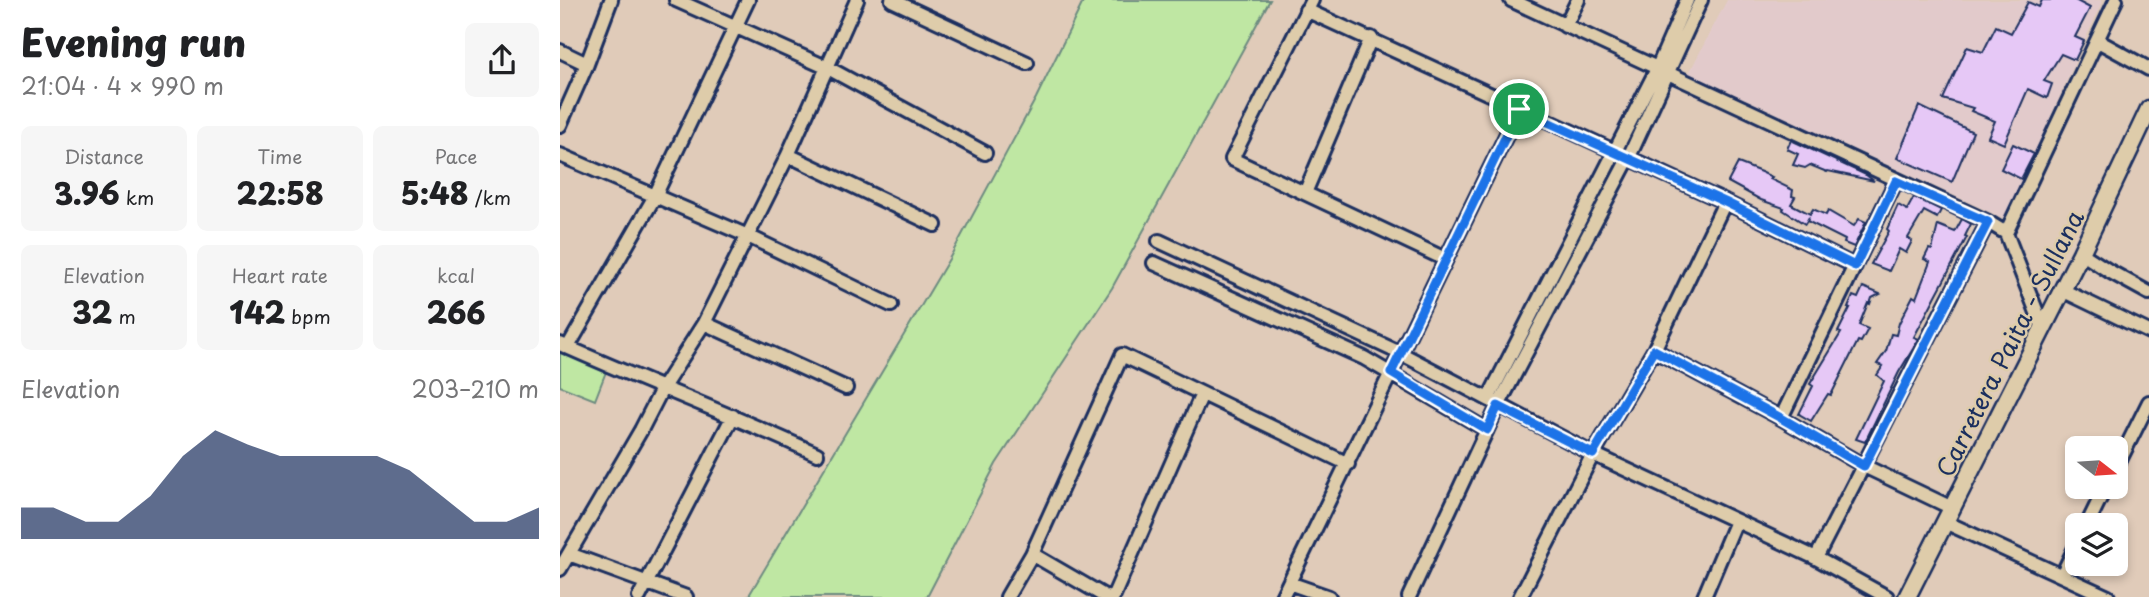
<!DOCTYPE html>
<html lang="en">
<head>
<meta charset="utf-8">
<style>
  :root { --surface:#fff; --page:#f6f6f6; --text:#202124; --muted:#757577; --accent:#1b2f5e }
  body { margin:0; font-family:"Playpen Sans",sans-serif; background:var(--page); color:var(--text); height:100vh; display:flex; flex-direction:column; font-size:26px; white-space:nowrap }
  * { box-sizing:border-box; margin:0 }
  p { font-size:23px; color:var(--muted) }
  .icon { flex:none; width:38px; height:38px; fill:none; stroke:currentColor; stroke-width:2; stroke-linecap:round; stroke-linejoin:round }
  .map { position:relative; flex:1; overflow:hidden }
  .side { display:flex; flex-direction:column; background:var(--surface); width:560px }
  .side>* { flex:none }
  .needle { width:46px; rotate:107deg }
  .fabs { position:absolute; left:1505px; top:436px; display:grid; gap:14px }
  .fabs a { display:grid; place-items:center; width:63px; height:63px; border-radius:10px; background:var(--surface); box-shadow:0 4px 10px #0003; font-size:35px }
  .pin { position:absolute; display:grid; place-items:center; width:60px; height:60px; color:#fff; margin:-30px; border:4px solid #fff; border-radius:50%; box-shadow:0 2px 7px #0007 }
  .round { display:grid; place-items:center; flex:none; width:74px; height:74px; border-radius:10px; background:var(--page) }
  .overview { display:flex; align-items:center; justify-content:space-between; height:119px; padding:0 21px }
  h1 { font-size:38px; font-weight:800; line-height:52px }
  .stats { display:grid; grid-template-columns:repeat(3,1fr); gap:10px; height:119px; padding:7px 21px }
  .stats div { display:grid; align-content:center; border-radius:10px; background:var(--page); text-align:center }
  .stats b { font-size:30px; font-weight:800 }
  .stats small { font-size:19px; font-weight:400 }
  .stats p { font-size:19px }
  .chart { height:196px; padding:14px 21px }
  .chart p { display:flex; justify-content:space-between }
  .chart svg { width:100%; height:126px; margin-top:7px; fill:var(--accent); opacity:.7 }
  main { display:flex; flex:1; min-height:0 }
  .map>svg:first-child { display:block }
  .built { fill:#e2cacb }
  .green { fill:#bfe7a3; stroke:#6d8b80; stroke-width:2 }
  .building { fill:#e6c8f6; stroke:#1b2f5e; stroke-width:2 }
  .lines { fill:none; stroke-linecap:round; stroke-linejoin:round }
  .minor-casing { stroke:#1b2f5e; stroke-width:18 }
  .major-casing { stroke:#1b2f5e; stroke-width:21 }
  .minor { stroke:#deccaa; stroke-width:12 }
  .major { stroke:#deccaa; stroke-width:16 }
  .route-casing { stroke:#fff; stroke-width:14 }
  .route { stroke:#1a73e8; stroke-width:9 }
  .labels { text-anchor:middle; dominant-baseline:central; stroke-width:5; stroke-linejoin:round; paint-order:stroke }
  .street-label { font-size:24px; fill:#1b2f5e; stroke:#deccaa }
</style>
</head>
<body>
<main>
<section class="side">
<div class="overview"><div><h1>Evening run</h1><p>21:04 · 4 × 990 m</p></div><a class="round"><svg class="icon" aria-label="share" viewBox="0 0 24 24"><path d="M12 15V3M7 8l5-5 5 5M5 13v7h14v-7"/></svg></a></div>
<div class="stats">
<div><p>Distance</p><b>3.96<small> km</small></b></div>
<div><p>Time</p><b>22:58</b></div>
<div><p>Pace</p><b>5:48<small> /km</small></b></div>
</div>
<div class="stats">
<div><p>Elevation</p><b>32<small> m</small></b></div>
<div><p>Heart rate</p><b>142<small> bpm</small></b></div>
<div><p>kcal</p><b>266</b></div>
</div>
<div class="chart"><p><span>Elevation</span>203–210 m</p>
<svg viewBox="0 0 160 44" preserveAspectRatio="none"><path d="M0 44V33L10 33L20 38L30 38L40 29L50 15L60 6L70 11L80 15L90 15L100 15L110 15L120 20L130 29L140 38L150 38L160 33V44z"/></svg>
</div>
</section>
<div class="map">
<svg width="1589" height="597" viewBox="0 0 1589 597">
  <rect width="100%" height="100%" fill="#e0cbb9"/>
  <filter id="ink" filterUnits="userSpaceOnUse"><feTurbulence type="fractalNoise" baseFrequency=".0143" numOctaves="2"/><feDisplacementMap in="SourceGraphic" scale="14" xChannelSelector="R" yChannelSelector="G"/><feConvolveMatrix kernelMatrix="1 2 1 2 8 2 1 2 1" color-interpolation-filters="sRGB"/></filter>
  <g filter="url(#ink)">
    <!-- built -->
    <path class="built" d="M 1167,0 L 1543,0 L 1445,219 L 1129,73 Z"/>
    <!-- green -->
    <path class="green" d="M 524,0 L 710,0 L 552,288 L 436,464 L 367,597 L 188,597 L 389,259 L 476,98 Z
      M 0,351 L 47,369 L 35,400 L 0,386 Z"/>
    <!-- building -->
    <path class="building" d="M 1482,0 L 1515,0 L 1530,8 L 1515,37 L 1524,41 L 1515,60 L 1501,54 L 1484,81 L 1492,84 L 1487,98 L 1468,89 L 1444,144 L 1428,137 L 1435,121 L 1411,111 L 1413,108 L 1383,99 L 1407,47 L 1423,52 L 1436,26 L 1451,33 L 1468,2 L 1479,7 Z
      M 1359,106 L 1413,132 L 1392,182 L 1337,158 Z
      M 1231,140 L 1306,175 L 1314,181 L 1268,171 L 1267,172 L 1250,165 L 1245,168 L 1233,165 L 1238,154 L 1227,149 Z
      M 1453,144 L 1474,154 L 1461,179 L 1441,169 Z
      M 1178,163 L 1201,172 L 1212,177 L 1210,179 L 1233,190 L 1232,196 L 1235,197 L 1231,204 L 1250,214 L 1253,209 L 1266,215 L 1268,211 L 1294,226 L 1299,219 L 1306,222 L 1294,247 L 1284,243 L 1285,240 L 1247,221 L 1249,217 L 1245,224 L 1223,210 L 1224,208 L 1201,200 L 1168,182 Z
      M 1354,197 L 1381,210 L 1377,218 L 1364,211 L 1348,238 L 1352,241 L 1346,253 L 1339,249 L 1329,271 L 1311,264 L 1329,231 L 1327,229 L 1338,205 L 1347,210 Z
      M 1402,219 L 1411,224 L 1405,236 L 1407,237 L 1354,337 L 1359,339 L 1339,372 L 1305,442 L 1296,439 L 1324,381 L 1317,375 L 1323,366 L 1317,364 L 1326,351 L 1331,334 L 1336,335 L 1339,323 L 1353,296 L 1356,298 L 1370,262 L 1364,259 L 1369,249 L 1372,250 L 1378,225 L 1395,232 Z
      M 1303,287 L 1320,294 L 1312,298 L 1310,304 L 1308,303 L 1299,325 L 1308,329 L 1301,342 L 1298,341 L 1271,395 L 1268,394 L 1251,421 L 1239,414 L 1253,386 L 1250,384 L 1281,333 L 1278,332 L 1290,308 L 1288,308 L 1293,296 L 1298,298 Z"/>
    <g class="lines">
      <defs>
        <path id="minor" d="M 116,0 L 268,68 L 425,153
          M 332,0 L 467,63
          M 752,0 L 672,159 L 885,259
          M 951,0 L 1428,222 L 1446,233 L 1483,328
          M 746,10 L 1165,202 L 1295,266
          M 1005,26 L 1018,0
          M 1538,41 L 1589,69
          M 0,51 L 27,64
          M 0,125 L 27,64 L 51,0
          M 0,155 L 188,236 L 331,305
          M 228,155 L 375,225
          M 745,193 L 811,38
          M 1446,233 L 1556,0
          M 599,241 L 840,353 L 1033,454 L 1256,558 L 1327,597
          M 1521,253 L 1549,271 L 1589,293
          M 594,263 L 804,358 L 927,430
          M 1502,290 L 1589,332
          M 144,323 L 286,388
          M 0,344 C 85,382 172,415 257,454
          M 8,347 L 95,196 L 188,0
          M 1094,350 L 1221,418 L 1304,466 L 1392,508
          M 928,399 L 1097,69 L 1127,0
          M 1221,418 L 1336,181
          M 1556,468 L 1589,402
          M 1385,522 L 1548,597
          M 1527,525 L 1546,486
          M 9,554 L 126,597
          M 472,554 L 546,597
          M 1256,558 L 1428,222
          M 0,569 L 81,430 L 102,389 L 144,323 L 228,155 L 297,0
          M 1502,575 L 1517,544
          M 729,583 L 769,597
          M 79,597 L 173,416
          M 447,597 L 472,554 L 562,355 L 788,464
          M 553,597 L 642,394
          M 722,597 L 959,109
          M 849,597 L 938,406 L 1068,159 L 1141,0
          M 960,597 L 1033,454 L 1094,350 L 1165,202
          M 1144,597 L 1176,521"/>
        <path id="major" d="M 1347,597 L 1521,253 L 1589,109"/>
      </defs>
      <!-- minor casing -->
      <use href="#minor" class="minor-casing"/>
      <!-- major casing -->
      <use href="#major" class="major-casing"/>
      <!-- minor -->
      <use href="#minor" class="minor"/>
      <!-- major -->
      <use href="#major" class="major"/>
    </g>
  </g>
  <g class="lines" filter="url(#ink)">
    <defs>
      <path id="route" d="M 959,109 L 1165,202 L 1295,266 L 1336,181 L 1428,222 L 1304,466 L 1221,418 L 1094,350 L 1033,454 L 938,406 L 927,430 L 831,373 Z"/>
    </defs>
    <!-- route casing -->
    <use href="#route" class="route-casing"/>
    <!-- route -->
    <use href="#route" class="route"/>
  </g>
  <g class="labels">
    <!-- street labels -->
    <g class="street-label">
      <text transform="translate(1449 343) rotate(-63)">Carretera Paita - Sullana</text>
    </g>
  </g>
</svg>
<div class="fabs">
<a><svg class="needle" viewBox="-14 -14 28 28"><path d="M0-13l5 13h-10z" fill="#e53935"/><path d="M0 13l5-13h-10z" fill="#757577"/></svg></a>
<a><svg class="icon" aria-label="layers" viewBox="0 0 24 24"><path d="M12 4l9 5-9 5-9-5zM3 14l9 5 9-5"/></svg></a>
</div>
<div class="pin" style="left:959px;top:109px;background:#1e9e55"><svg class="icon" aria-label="arrive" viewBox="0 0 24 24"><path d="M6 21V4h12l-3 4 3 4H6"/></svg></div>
</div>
</main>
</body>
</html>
